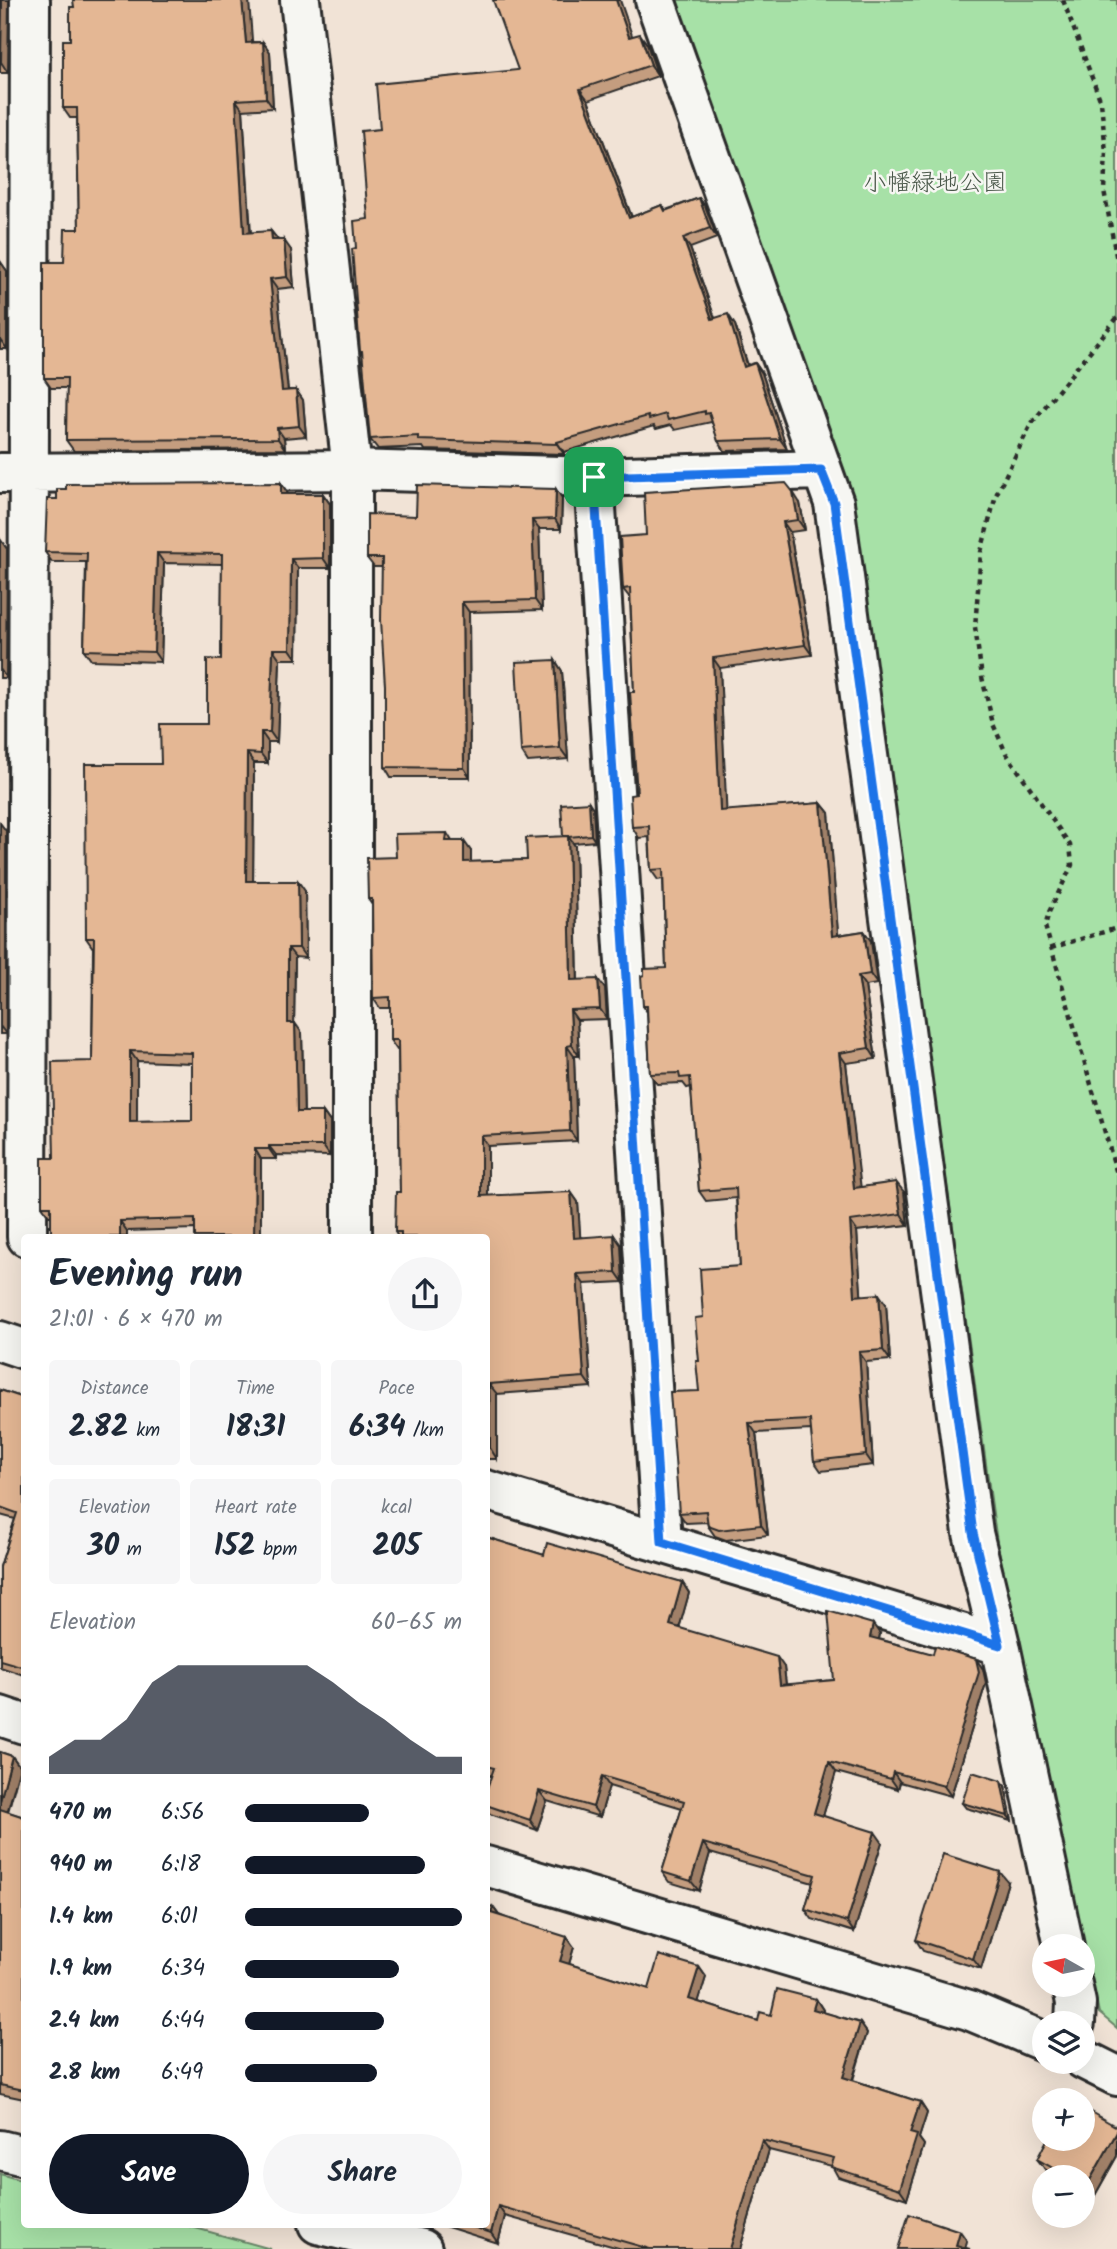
<!DOCTYPE html>
<html lang="en">
<head>
<meta charset="utf-8">
<style>
  :root { --surface:#fff; --page:#f6f6f7; --text:#1f2937; --muted:#747a83; --accent:#111827 }
  body { margin:0; font-family:Kalam,"Klee One",sans-serif; background:var(--page); color:var(--text); height:100vh; display:flex; flex-direction:column; font-size:26px; white-space:nowrap }
  * { box-sizing:border-box; margin:0 }
  p { font-size:23px; color:var(--muted) }
  .icon { flex:none; width:38px; height:38px; fill:none; stroke:currentColor; stroke-width:2; stroke-linecap:round; stroke-linejoin:round }
  .map { position:relative; flex:1; overflow:hidden }
  .sheet { position:absolute; left:21px; top:1234px; width:469px; height:994px; display:flex; flex-direction:column; background:var(--surface); border-radius:7px; box-shadow:0 7px 28px #0002 }
  .sheet>* { flex:none }
  .needle { width:46px; rotate:279deg }
  .fabs { position:absolute; left:1032px; top:1934px; display:grid; gap:14px }
  .fabs a { display:grid; place-items:center; width:63px; height:63px; border-radius:50%; background:var(--surface); box-shadow:0 7px 28px #0002; font-size:35px }
  .pin { position:absolute; display:grid; place-items:center; width:60px; height:60px; color:#fff; margin:-30px; border-radius:14px; box-shadow:0 4px 10px #0006 }
  .round { display:grid; place-items:center; flex:none; width:74px; height:74px; border-radius:37px; background:var(--page) }
  .summary { display:flex; align-items:center; justify-content:space-between; height:119px; padding:0 28px }
  h1 { font-size:38px; font-weight:600; line-height:52px }
  .stats { display:grid; grid-template-columns:repeat(3,1fr); gap:10px; height:119px; padding:7px 28px }
  .stats div { display:grid; align-content:center; border-radius:7px; background:var(--page); text-align:center }
  .stats b { font-size:30px; font-weight:600 }
  .stats small { font-size:19px; font-weight:400 }
  .stats p { font-size:19px }
  .chart { height:196px; padding:14px 28px }
  .chart p { display:flex; justify-content:space-between }
  .chart svg { width:100%; height:126px; margin-top:7px; fill:var(--accent); opacity:.7 }
  .button { display:flex; gap:14px; margin-top:auto; padding:14px 28px }
  .button a { flex:1; height:80px; border-radius:42px; background:var(--accent); color:#fff; font-size:28px; font-weight:600; line-height:80px; text-align:center }
  .button a+a { background:var(--page); color:var(--text) }
  ul { padding:0 28px; list-style:none; font-size:23px }
  li { display:grid; grid-template-columns:112px 84px 1fr; align-items:center; height:52px }
  li i { height:18px; border-radius:9px; background:var(--accent) }
  .map>svg:first-child { display:block }
  .green { fill:#a7e1a7; stroke:#698669; stroke-width:2 }
  .lines { fill:none; stroke-linecap:round; stroke-linejoin:round }
  .street-casing { stroke:#2b2b2b; stroke-width:44 }
  .secondary-casing { stroke:#2b2b2b; stroke-width:44 }
  .path { stroke:#2b2b2b; stroke-width:4.5; stroke-dasharray:5 5; stroke-linecap:butt }
  .street { stroke:#f6f6f2; stroke-width:38 }
  .secondary { stroke:#f6f6f2; stroke-width:38 }
  .wall { fill:#c49d7f; stroke:#2b2b2b; stroke-width:2; fill-rule:evenodd }
  .shaded-wall { fill:#a08068; stroke:#2b2b2b; stroke-width:2 }
  .building { fill:#e4b794; stroke:#2b2b2b; stroke-width:2; fill-rule:evenodd }
  .route-casing { stroke:#fff; stroke-width:14 }
  .route { stroke:#1a73e8; stroke-width:9 }
  .labels { text-anchor:middle; dominant-baseline:central; stroke-width:5; stroke-linejoin:round; paint-order:stroke }
  .park-label { font-size:24px; fill:#4a584a; stroke:#f6f6f2 }
</style>
</head>
<body>
<div class="map">
<svg width="1117" height="2249" viewBox="0 0 1117 2249">
  <rect width="100%" height="100%" fill="#f1e3d6"/>
  <filter id="ink" filterUnits="userSpaceOnUse"><feTurbulence type="fractalNoise" baseFrequency=".0143" numOctaves="2"/><feDisplacementMap in="SourceGraphic" scale="14" xChannelSelector="R" yChannelSelector="G"/><feConvolveMatrix kernelMatrix="1 2 1 2 8 2 1 2 1" color-interpolation-filters="sRGB"/></filter>
  <g filter="url(#ink)">
    <!-- green -->
    <path class="green" d="M 676,0 L 1117,0 L 1117,2028 L 1099,2013 L 997,1542 L 849,486 Z
      M 0,2174 L 24,2181 L 24,2224 L 181,2224 L 271,2249 L 0,2249 Z"/>
    <g class="lines">
      <defs>
        <path id="street" d="M 300,0 L 352,470 L 352,1237
          M 655,0 L 834,503 L 973,1533 L 1000,1645
          M 0,473 L 352,470 L 594,477 L 662,1542
          M 594,477 L 821,470
          M 27,1237 L 30,0
          M 0,1341 L 24,1349
          M 486,1490 L 1000,1645 L 1064,1946
          M 1072,1984 L 1076,2003 L 1075,2023
          M 0,2150 L 24,2156
          M 318,2224 L 422,2249"/>
        <path id="secondary" d="M 0,1716 L 24,1724
          M 486,1866 L 969,2010 L 1045,2042
          M 1083,2059 L 1117,2076"/>
      </defs>
      <!-- street casing -->
      <use href="#street" class="street-casing"/>
      <!-- secondary casing -->
      <use href="#secondary" class="secondary-casing"/>
      <!-- path -->
      <path class="path" d="M 1063,0 L 1101,102 L 1106,152 L 1104,190 L 1117,261
        M 1117,318 L 1031,424 L 996,495 L 981,552 L 975,627 L 982,677 L 993,724 L 1006,753 L 1070,845 L 1072,865 L 1049,912 L 1045,926 L 1117,1174
        M 1051,948 L 1117,928"/>
      <!-- street -->
      <use href="#street" class="street"/>
      <!-- secondary -->
      <use href="#secondary" class="secondary"/>
    </g>
    <!-- wall -->
    <path class="wall" d="M 0,0 L 9,0 L 8,73 L 0,73 Z
      M 632,36 L 647,44 L 658,76 L 588,100 L 632,217 L 662,205 L 666,210 L 699,198 L 706,208 L 717,238 L 690,248 L 715,318 L 735,325 L 748,365 L 755,363 L 762,373 L 787,449 L 725,451 L 718,441 L 713,424 L 711,422 L 675,430 L 671,425 L 656,429 L 654,426 L 564,452 L 564,454 L 425,450 L 423,447 L 378,449 L 370,439 L 363,356 L 360,351 L 356,248 L 368,219 L 380,129 L 518,70 Z
      M 252,42 L 263,42 L 270,52 L 273,108 L 243,110 L 251,233 L 271,231 L 278,240 L 291,250 L 294,287 L 277,289 L 288,390 L 296,390 L 303,400 L 306,436 L 284,438 L 285,449 L 74,451 L 66,440 L 67,388 L 51,388 L 44,378 L 64,262 L 79,229 L 77,118 L 70,118 L 63,108 Z
      M 0,261 L 7,271 L 7,349 L 0,349 Z
      M 281,483 L 287,492 L 288,494 L 323,494 L 330,504 L 330,568 L 298,568 L 297,659 L 280,659 L 277,742 L 268,742 L 268,763 L 254,763 L 253,881 L 305,891 L 306,958 L 295,957 L 294,1023 L 302,1033 L 304,1112 L 323,1112 L 330,1122 L 330,1156 L 276,1155 L 276,1159 L 261,1159 L 261,1237 L 195,1237 L 195,1229 L 127,1231 L 127,1237 L 51,1237 L 51,1216 L 49,1216 L 42,1206 L 54,1158 L 92,1061 L 93,948 L 86,938 L 161,764 L 207,724 L 221,660 L 222,564 L 164,563 L 161,662 L 91,660 L 84,650 L 86,562 L 52,562 L 45,552 L 57,499 ZM 137,1061 L 192,1063 L 192,1121 L 137,1122 Z
      M 562,498 L 561,529 L 539,529 L 542,610 L 469,612 L 470,777 L 391,777 L 385,767 L 385,685 L 382,567 L 374,567 L 367,558 L 416,516 Z
      M 800,503 L 805,530 L 790,532 L 812,655 L 720,668 L 726,811 L 821,803 L 829,813 L 838,935 L 864,931 L 871,941 L 877,984 L 865,986 L 876,1059 L 846,1063 L 860,1187 L 904,1192 L 908,1225 L 857,1231 L 861,1295 L 886,1304 L 890,1360 L 866,1362 L 873,1465 L 821,1471 L 814,1461 L 811,1430 L 756,1433 L 768,1535 L 726,1540 L 715,1536 L 708,1526 L 707,1522 L 686,1523 L 679,1513 L 699,1391 L 699,1361 L 703,1317 L 740,1266 L 736,1198 L 706,1201 L 699,1191 L 691,1087 L 687,1088 L 683,1083 L 657,1084 L 650,1074 L 647,1012 L 643,1006 L 666,968 L 663,879 L 658,880 L 651,870 L 649,837 L 639,838 L 632,827 L 637,794 L 634,692 L 630,598 L 623,589 L 646,535 Z
      M 0,539 L 7,549 L 6,678 L 0,678 Z
      M 555,660 L 562,671 L 568,759 L 528,762 L 521,751 Z
      M 593,808 L 595,841 L 573,843 L 575,846 L 578,980 L 605,989 L 607,1019 L 577,1020 L 579,1056 L 574,1056 L 577,1141 L 488,1146 L 488,1196 L 571,1192 L 578,1202 L 580,1237 L 621,1245 L 623,1282 L 584,1284 L 591,1387 L 497,1394 L 497,1459 L 486,1459 L 486,1237 L 398,1237 L 395,1232 L 400,1192 L 398,1050 L 397,1050 L 390,1040 L 390,1008 L 380,1008 L 373,998 L 372,905 L 368,899 L 396,857 L 447,833 L 452,841 L 471,851 L 471,862 L 527,860 L 563,836 Z
      M 0,823 L 6,831 L 6,1034 L 0,1034 Z
      M 0,1390 L 24,1398 L 24,1675 L 0,1667 L 0,1567 L 15,1519 L 0,1515 Z
      M 486,1537 L 544,1555 L 682,1582 L 689,1593 L 679,1628 L 784,1667 L 786,1685 L 834,1680 L 880,1634 L 879,1639 L 983,1669 L 986,1683 L 951,1796 L 900,1782 L 898,1789 L 836,1772 L 823,1816 L 882,1842 L 854,1932 L 812,1919 L 805,1909 L 813,1883 L 710,1853 L 699,1891 L 669,1882 L 662,1872 L 682,1808 L 609,1786 L 600,1817 L 547,1801 L 537,1830 L 490,1814 L 486,1809 L 486,1791 L 492,1776 L 486,1774 Z
      M 0,1752 L 12,1756 L 20,1767 L 8,1812 L 24,1817 L 24,2099 L 0,2094 Z
      M 1005,1786 L 1012,1821 L 966,1808 L 962,1803 Z
      M 1008,1882 L 981,1969 L 923,1951 L 916,1940 Z
      M 493,1907 L 499,1915 L 574,1947 L 569,1964 L 649,1989 L 699,1967 L 706,1977 L 698,2002 L 758,2021 L 771,2015 L 816,1999 L 823,2010 L 822,2012 L 860,2023 L 867,2033 L 853,2080 L 920,2102 L 927,2113 L 919,2138 L 924,2145 L 907,2199 L 838,2177 L 832,2166 L 769,2150 L 740,2249 L 622,2249 L 505,2216 L 498,2243 L 438,2224 L 486,2224 Z
      M 1117,2127 L 1117,2156 L 1094,2197 L 1083,2191 L 1083,2177 L 1058,2177 L 1045,2169 L 1037,2159 Z"/>
    <!-- shaded-wall -->
    <path class="shaded-wall" d="M 2,0 L 9,0 L 8,73 L 1,62 Z
      M 242,0 L 249,0 L 253,53 L 246,43 Z
      M 616,0 L 620,0 L 636,47 L 629,37 Z
      M 640,34 L 647,44 L 658,76 L 651,65 Z
      M 263,42 L 270,52 L 273,108 L 266,98 Z
      M 580,89 L 588,100 L 636,229 L 629,218 Z
      M 236,100 L 243,110 L 251,243 L 244,233 Z
      M 699,198 L 706,208 L 717,238 L 710,228 Z
      M 271,231 L 279,241 L 272,240 Z
      M 683,238 L 690,248 L 719,330 L 712,319 Z
      M 284,240 L 291,250 L 294,287 L 287,277 Z
      M 0,261 L 7,271 L 7,349 L 0,339 Z
      M 270,279 L 277,289 L 289,401 L 282,391 Z
      M 728,314 L 735,325 L 751,377 L 744,367 Z
      M 755,363 L 762,373 L 787,449 L 780,439 Z
      M 296,390 L 303,400 L 306,436 L 299,426 Z
      M 277,428 L 284,438 L 285,449 L 278,439 Z
      M 557,442 L 564,452 L 564,454 L 557,444 Z
      M 281,483 L 287,492 L 288,504 L 281,494 Z
      M 556,489 L 562,498 L 561,529 L 555,519 Z
      M 793,492 L 800,503 L 805,530 L 798,520 Z
      M 323,494 L 330,504 L 330,568 L 323,558 Z
      M 532,520 L 539,529 L 542,610 L 535,600 Z
      M 783,522 L 790,532 L 812,655 L 805,645 Z
      M 0,539 L 7,549 L 6,678 L 0,669 Z
      M 157,553 L 164,563 L 161,662 L 154,652 Z
      M 291,559 L 298,568 L 297,659 L 290,649 Z
      M 462,602 L 469,612 L 470,777 L 464,768 Z
      M 273,649 L 280,659 L 277,742 L 270,732 Z
      M 713,658 L 720,668 L 727,822 L 720,811 Z
      M 555,660 L 562,671 L 568,759 L 560,748 Z
      M 261,732 L 268,742 L 268,763 L 261,754 Z
      M 247,753 L 254,763 L 253,891 L 246,881 Z
      M 589,802 L 593,808 L 595,841 L 591,835 Z
      M 821,803 L 829,813 L 839,946 L 832,936 Z
      M 0,823 L 6,831 L 6,1034 L 0,1026 Z
      M 568,836 L 575,846 L 578,991 L 571,980 Z
      M 464,841 L 471,851 L 471,872 L 464,862 Z
      M 298,881 L 305,891 L 306,958 L 299,948 Z
      M 864,931 L 871,941 L 877,984 L 870,974 Z
      M 288,948 L 295,957 L 294,1033 L 288,1023 Z
      M 858,976 L 865,986 L 876,1059 L 869,1048 Z
      M 598,979 L 605,989 L 607,1019 L 600,1009 Z
      M 570,1010 L 577,1020 L 579,1056 L 572,1045 Z
      M 295,1023 L 302,1033 L 304,1122 L 297,1112 Z
      M 567,1046 L 574,1056 L 577,1141 L 570,1131 Z
      M 130,1051 L 137,1061 L 137,1132 L 130,1122 Z
      M 839,1053 L 846,1063 L 862,1198 L 854,1188 Z
      M 323,1112 L 330,1122 L 330,1156 L 323,1146 Z
      M 481,1136 L 488,1146 L 488,1207 L 481,1196 Z
      M 269,1146 L 276,1155 L 276,1159 L 269,1149 Z
      M 255,1149 L 261,1159 L 261,1237 L 254,1236 Z
      M 896,1182 L 904,1192 L 908,1225 L 901,1214 Z
      M 571,1192 L 578,1202 L 581,1248 L 574,1238 Z
      M 120,1221 L 127,1231 L 127,1237 L 120,1237 Z
      M 850,1221 L 857,1231 L 862,1306 L 855,1296 Z
      M 614,1235 L 621,1245 L 623,1282 L 616,1272 Z
      M 577,1274 L 584,1284 L 591,1387 L 584,1377 Z
      M 879,1294 L 886,1304 L 890,1360 L 883,1350 Z
      M 859,1352 L 866,1362 L 873,1465 L 866,1455 Z
      M 489,1384 L 497,1394 L 497,1459 L 490,1448 Z
      M 749,1423 L 756,1433 L 768,1535 L 761,1525 Z
      M 682,1582 L 689,1593 L 677,1636 L 670,1625 Z
      M 873,1624 L 880,1634 L 877,1647 L 870,1637 Z
      M 777,1657 L 784,1667 L 787,1695 L 780,1685 Z
      M 976,1659 L 983,1669 L 986,1683 L 951,1796 L 944,1786 Z
      M 12,1756 L 20,1767 L 5,1820 L 0,1812 L 0,1801 Z
      M 829,1762 L 836,1772 L 821,1823 L 814,1813 Z
      M 893,1772 L 900,1782 L 898,1789 L 891,1779 Z
      M 602,1776 L 609,1786 L 600,1817 L 593,1807 Z
      M 1001,1781 L 1005,1786 L 1012,1821 L 1008,1816 Z
      M 539,1791 L 547,1801 L 537,1830 L 530,1820 Z
      M 875,1832 L 882,1842 L 854,1932 L 847,1922 Z
      M 703,1843 L 710,1853 L 699,1891 L 691,1881 Z
      M 1000,1872 L 1008,1882 L 981,1969 L 973,1959 Z
      M 493,1907 L 500,1917 L 491,1913 Z
      M 567,1937 L 574,1947 L 567,1971 L 560,1961 Z
      M 699,1967 L 706,1977 L 696,2010 L 689,1999 Z
      M 816,1999 L 823,2010 L 820,2019 L 813,2009 Z
      M 860,2023 L 867,2033 L 850,2087 L 843,2077 Z
      M 920,2102 L 927,2113 L 919,2138 L 924,2145 L 907,2199 L 900,2189 L 910,2133 Z
      M 1117,2132 L 1117,2156 L 1094,2197 L 1086,2187 Z
      M 762,2140 L 769,2150 L 740,2249 L 730,2249 Z
      M 498,2206 L 505,2216 L 498,2243 L 491,2233 Z
      M 960,2231 L 967,2241 L 965,2249 L 956,2245 Z"/>
    <!-- building -->
    <path class="building" d="M 0,0 L 2,0 L 0,62 Z
      M 73,0 L 242,0 L 246,43 L 263,42 L 266,98 L 236,100 L 244,233 L 271,231 L 272,240 L 284,240 L 287,277 L 270,279 L 282,391 L 296,390 L 299,426 L 277,428 L 278,439 L 66,440 L 67,378 L 44,378 L 44,262 L 64,262 L 65,229 L 79,229 L 77,108 L 63,108 L 63,40 L 70,40 L 70,7 L 74,7 Z
      M 493,0 L 616,0 L 629,37 L 640,34 L 651,65 L 580,89 L 629,218 L 662,205 L 665,211 L 699,198 L 710,228 L 683,238 L 712,319 L 728,314 L 744,367 L 755,363 L 780,439 L 718,441 L 709,413 L 705,414 L 705,411 L 668,420 L 666,414 L 649,419 L 648,416 L 557,442 L 557,444 L 418,440 L 418,436 L 370,439 L 362,351 L 360,351 L 352,249 L 356,248 L 354,221 L 368,219 L 361,131 L 380,129 L 376,84 L 518,70 Z
      M 281,483 L 281,494 L 323,494 L 323,558 L 291,559 L 290,649 L 273,649 L 270,732 L 261,732 L 261,754 L 247,753 L 246,881 L 298,881 L 299,948 L 288,948 L 288,1023 L 295,1023 L 297,1112 L 323,1112 L 323,1146 L 269,1146 L 269,1149 L 255,1149 L 254,1236 L 288,1237 L 195,1237 L 195,1219 L 120,1221 L 120,1237 L 51,1237 L 51,1206 L 42,1206 L 42,1158 L 54,1158 L 52,1062 L 92,1061 L 94,938 L 86,938 L 85,764 L 161,764 L 160,724 L 207,724 L 207,659 L 221,660 L 222,554 L 157,553 L 154,652 L 84,650 L 87,553 L 45,552 L 47,499 L 57,499 L 57,489 L 66,489 L 66,484 ZM 130,1051 L 192,1053 L 192,1121 L 130,1122 Z
      M 786,483 L 793,492 L 798,520 L 783,522 L 805,645 L 713,658 L 720,811 L 821,803 L 832,936 L 864,931 L 870,974 L 858,976 L 869,1048 L 839,1053 L 854,1188 L 896,1182 L 901,1214 L 850,1221 L 855,1296 L 879,1294 L 883,1350 L 859,1352 L 866,1455 L 814,1461 L 810,1420 L 749,1423 L 761,1525 L 719,1530 L 708,1526 L 706,1511 L 679,1513 L 670,1392 L 699,1391 L 696,1361 L 699,1361 L 695,1318 L 703,1317 L 700,1269 L 740,1266 L 736,1188 L 699,1191 L 690,1077 L 680,1078 L 679,1073 L 650,1074 L 647,1006 L 643,1006 L 641,976 L 644,975 L 644,969 L 666,968 L 663,869 L 651,870 L 649,826 L 632,827 L 630,795 L 637,794 L 630,692 L 634,692 L 630,588 L 623,589 L 620,537 L 646,535 L 644,492 Z
      M 417,485 L 556,489 L 555,519 L 532,520 L 535,600 L 462,602 L 464,768 L 385,767 L 385,685 L 381,620 L 382,558 L 367,558 L 367,514 L 416,516 Z
      M 555,660 L 560,748 L 521,751 L 516,662 Z
      M 589,802 L 591,835 L 568,837 L 568,836 L 563,836 L 561,804 Z
      M 447,833 L 446,841 L 464,841 L 464,862 L 527,860 L 526,838 L 568,836 L 571,980 L 598,979 L 600,1009 L 570,1010 L 572,1045 L 567,1046 L 570,1131 L 481,1136 L 481,1196 L 571,1192 L 574,1238 L 614,1235 L 616,1272 L 577,1274 L 584,1377 L 489,1384 L 490,1448 L 486,1448 L 486,1237 L 401,1237 L 401,1232 L 395,1232 L 396,1192 L 400,1192 L 398,1040 L 390,1040 L 390,997 L 373,998 L 372,899 L 368,899 L 367,858 L 396,857 L 395,834 Z
      M 0,1390 L 24,1398 L 24,1667 L 0,1660 L 0,1567 L 17,1513 L 0,1507 Z
      M 486,1537 L 544,1555 L 547,1543 L 682,1582 L 670,1625 L 777,1657 L 780,1685 L 834,1680 L 828,1611 L 873,1624 L 870,1637 L 933,1654 L 935,1646 L 976,1659 L 979,1672 L 944,1786 L 893,1772 L 891,1779 L 829,1762 L 814,1813 L 875,1832 L 847,1922 L 805,1909 L 815,1875 L 703,1843 L 691,1881 L 662,1872 L 684,1801 L 602,1776 L 593,1807 L 539,1791 L 530,1820 L 486,1805 L 486,1791 L 494,1768 L 486,1766 Z
      M 0,1752 L 12,1756 L 0,1801 Z
      M 972,1772 L 1001,1781 L 1008,1816 L 962,1803 Z
      M 0,1809 L 24,1817 L 24,2090 L 0,2085 Z
      M 943,1854 L 1000,1872 L 973,1959 L 916,1940 Z
      M 486,1905 L 493,1907 L 491,1913 L 567,1937 L 560,1961 L 649,1989 L 659,1955 L 699,1967 L 689,1999 L 758,2021 L 760,2012 L 771,2015 L 777,1989 L 816,1999 L 813,2009 L 860,2023 L 843,2077 L 920,2102 L 910,2133 L 917,2135 L 900,2189 L 831,2167 L 834,2158 L 762,2140 L 730,2249 L 650,2249 L 498,2206 L 491,2233 L 464,2224 L 486,2224 Z
      M 1087,2110 L 1117,2127 L 1117,2132 L 1086,2187 L 1083,2185 L 1083,2177 L 1069,2177 L 1037,2159 L 1048,2138 L 1083,2138 L 1083,2116 Z
      M 909,2214 L 960,2231 L 956,2245 L 970,2249 L 898,2249 Z"/>
  </g>
  <g class="lines" filter="url(#ink)">
    <defs>
      <path id="route" d="M 821,470 L 834,503 L 973,1533 L 1000,1645 L 662,1542 L 594,477 Z"/>
    </defs>
    <!-- route casing -->
    <use href="#route" class="route-casing"/>
    <!-- route -->
    <use href="#route" class="route"/>
  </g>
  <g class="labels">
    <!-- park labels -->
    <g class="park-label">
      <text x="935" y="183">小幡緑地公園</text>
    </g>
  </g>
</svg>
<div class="fabs">
<a><svg class="needle" viewBox="-14 -14 28 28"><path d="M0-13l5 13h-10z" fill="#e53935"/><path d="M0 13l5-13h-10z" fill="#747a83"/></svg></a>
<a><svg class="icon" aria-label="layers" viewBox="0 0 24 24"><path d="M12 4l9 5-9 5-9-5zM3 14l9 5 9-5"/></svg></a>
<a>+</a>
<a>−</a>
</div>
<div class="pin" style="left:594px;top:477px;background:#1e9e55"><svg class="icon" aria-label="arrive" viewBox="0 0 24 24"><path d="M6 21V4h12l-3 4 3 4H6"/></svg></div>
<section class="sheet">
<div class="summary"><div><h1>Evening run</h1><p>21:01 · 6 × 470 m</p></div><a class="round"><svg class="icon" aria-label="share" viewBox="0 0 24 24"><path d="M12 15V3M7 8l5-5 5 5M5 13v7h14v-7"/></svg></a></div>
<div class="stats">
<div><p>Distance</p><b>2.82<small> km</small></b></div>
<div><p>Time</p><b>18:31</b></div>
<div><p>Pace</p><b>6:34<small> /km</small></b></div>
</div>
<div class="stats">
<div><p>Elevation</p><b>30<small> m</small></b></div>
<div><p>Heart rate</p><b>152<small> bpm</small></b></div>
<div><p>kcal</p><b>205</b></div>
</div>
<div class="chart"><p><span>Elevation</span>60–65 m</p>
<svg viewBox="0 0 160 44" preserveAspectRatio="none"><path d="M0 44V38L10 32L20 32L30 25L40 12L50 6L60 6L70 6L80 6L90 6L100 6L110 12L120 19L130 25L140 32L150 38L160 38V44z"/></svg>
</div>
<ul>
<li><b>470 m</b>6:56<i style="width:57%"></i></li>
<li><b>940 m</b>6:18<i style="width:83%"></i></li>
<li><b>1.4 km</b>6:01<i style="width:100%"></i></li>
<li><b>1.9 km</b>6:34<i style="width:71%"></i></li>
<li><b>2.4 km</b>6:44<i style="width:64%"></i></li>
<li><b>2.8 km</b>6:49<i style="width:61%"></i></li>
</ul>
<div class="button"><a>Save</a><a>Share</a></div>
</section>
</div>
</body>
</html>
